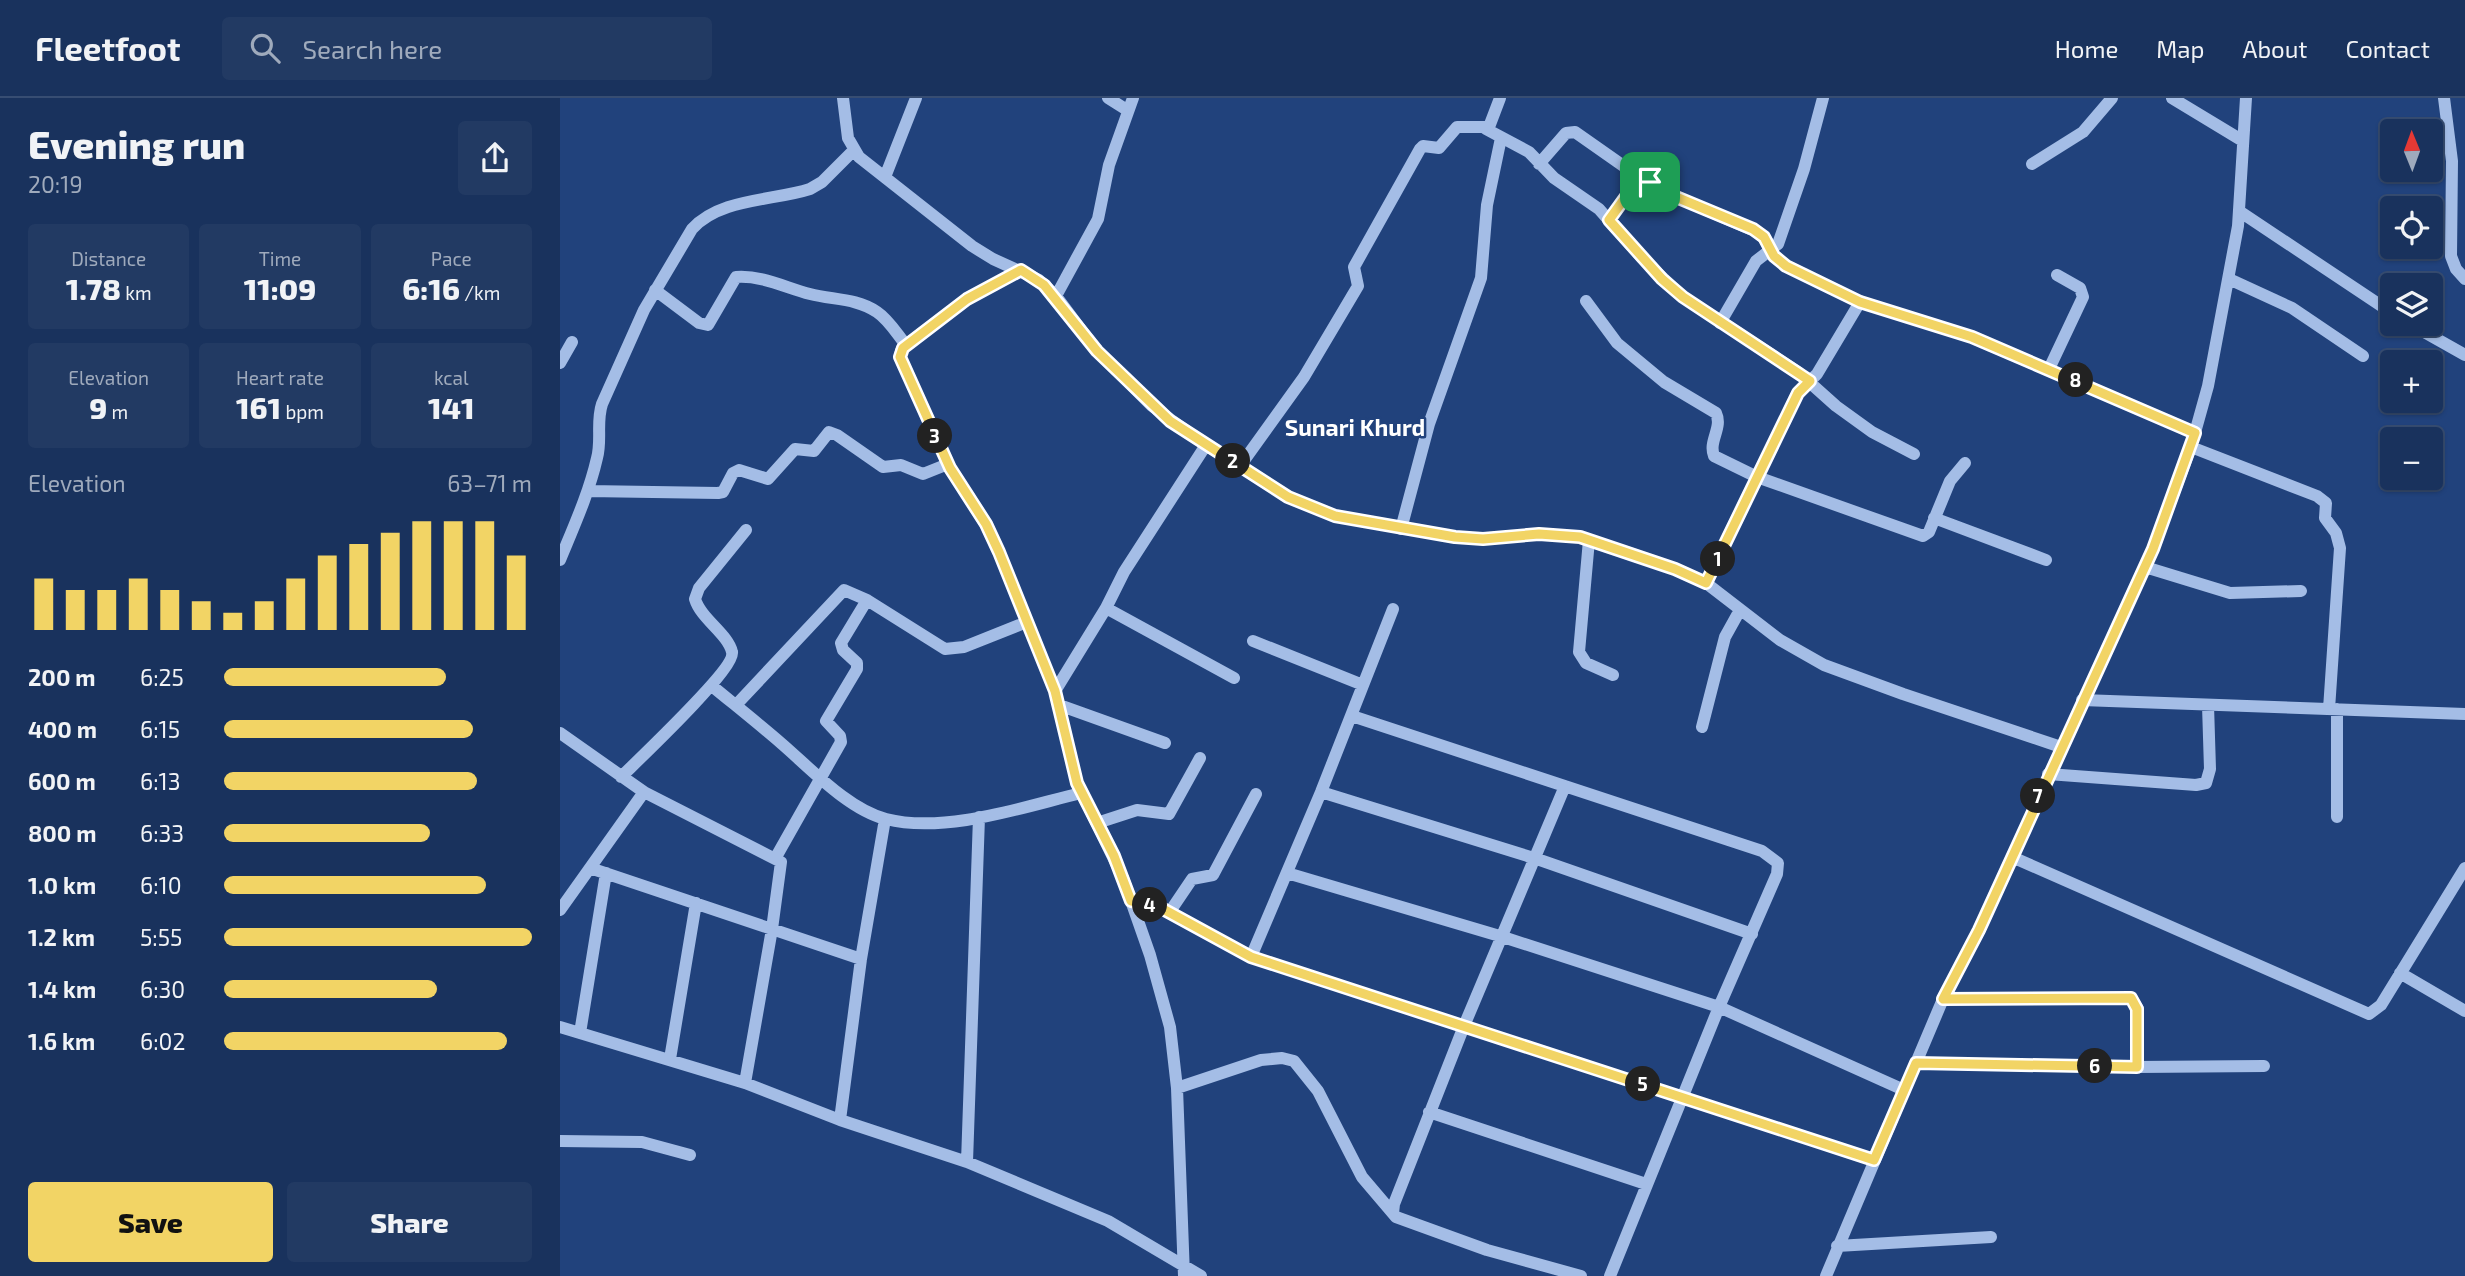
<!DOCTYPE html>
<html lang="en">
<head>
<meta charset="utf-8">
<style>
  :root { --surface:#19325d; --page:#223a63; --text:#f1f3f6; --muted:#9faabc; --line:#374d72; --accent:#f2d465 }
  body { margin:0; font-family:"Exo 2",sans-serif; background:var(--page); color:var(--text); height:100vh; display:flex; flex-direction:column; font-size:26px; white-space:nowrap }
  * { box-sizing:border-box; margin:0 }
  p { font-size:23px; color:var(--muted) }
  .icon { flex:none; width:38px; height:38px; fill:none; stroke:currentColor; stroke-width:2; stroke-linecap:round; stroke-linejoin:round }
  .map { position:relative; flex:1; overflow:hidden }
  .details { display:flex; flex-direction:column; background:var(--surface); width:560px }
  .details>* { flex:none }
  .needle { width:46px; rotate:359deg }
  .buttons { position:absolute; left:1820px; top:21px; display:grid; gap:14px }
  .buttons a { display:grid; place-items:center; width:63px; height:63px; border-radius:7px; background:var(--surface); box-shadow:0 2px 5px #0004,0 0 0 2px var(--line); font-size:35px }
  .pin { position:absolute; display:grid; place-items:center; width:60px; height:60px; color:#fff; margin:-30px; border-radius:14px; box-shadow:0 4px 10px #0006 }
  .km { position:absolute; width:35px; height:35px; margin:-18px; border-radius:50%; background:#222; color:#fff; font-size:19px; line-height:35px; text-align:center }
  .round { display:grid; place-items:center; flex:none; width:74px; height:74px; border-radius:7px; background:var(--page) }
  .overview { display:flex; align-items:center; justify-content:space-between; height:119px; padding:0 28px }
  h1 { font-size:38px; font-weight:800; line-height:52px }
  .stats { display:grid; grid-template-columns:repeat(3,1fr); gap:10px; height:119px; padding:7px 28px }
  .stats div { display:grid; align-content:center; border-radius:7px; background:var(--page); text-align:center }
  .stats b { font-size:30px; font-weight:800 }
  .stats small { font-size:19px; font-weight:400 }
  .stats p { font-size:19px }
  .chart { height:196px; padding:14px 28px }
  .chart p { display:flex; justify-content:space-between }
  .chart svg { width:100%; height:126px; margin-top:7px; stroke:var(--accent); stroke-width:6 }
  .button { display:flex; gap:14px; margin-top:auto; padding:14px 28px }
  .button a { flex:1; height:80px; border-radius:7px; background:var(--accent); color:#111; font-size:28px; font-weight:800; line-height:80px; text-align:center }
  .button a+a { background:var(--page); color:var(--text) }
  ul { padding:0 28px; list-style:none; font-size:23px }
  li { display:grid; grid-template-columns:112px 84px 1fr; align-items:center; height:52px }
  li i { height:18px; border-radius:9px; background:var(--accent) }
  header { display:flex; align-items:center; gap:42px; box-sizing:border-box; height:98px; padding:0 35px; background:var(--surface); border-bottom:2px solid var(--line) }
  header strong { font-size:33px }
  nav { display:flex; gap:38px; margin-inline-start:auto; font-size:24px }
  .search { width:490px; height:63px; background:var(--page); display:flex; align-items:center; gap:18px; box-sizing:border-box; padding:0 24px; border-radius:7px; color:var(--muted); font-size:26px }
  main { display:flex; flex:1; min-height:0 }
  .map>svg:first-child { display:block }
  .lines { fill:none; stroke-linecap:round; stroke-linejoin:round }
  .minor { stroke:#a4bde6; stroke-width:12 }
  .route-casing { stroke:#fff; stroke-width:14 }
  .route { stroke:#f2d465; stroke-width:9 }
  .labels { text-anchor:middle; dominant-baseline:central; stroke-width:5; stroke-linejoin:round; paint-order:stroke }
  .quarter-label { font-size:23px; font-weight:bold; fill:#fff; stroke:#21427c }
</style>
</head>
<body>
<header>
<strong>Fleetfoot</strong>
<div class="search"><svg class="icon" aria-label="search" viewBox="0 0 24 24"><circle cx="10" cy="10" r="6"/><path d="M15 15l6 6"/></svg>Search here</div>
<nav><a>Home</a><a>Map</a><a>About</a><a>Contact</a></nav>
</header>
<main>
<section class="details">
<div class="overview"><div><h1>Evening run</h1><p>20:19</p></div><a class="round"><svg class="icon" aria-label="share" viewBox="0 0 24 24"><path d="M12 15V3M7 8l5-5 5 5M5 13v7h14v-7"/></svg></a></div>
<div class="stats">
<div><p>Distance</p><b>1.78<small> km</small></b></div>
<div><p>Time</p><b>11:09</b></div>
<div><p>Pace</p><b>6:16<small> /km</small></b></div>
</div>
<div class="stats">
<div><p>Elevation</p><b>9<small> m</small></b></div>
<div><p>Heart rate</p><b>161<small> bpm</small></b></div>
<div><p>kcal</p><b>141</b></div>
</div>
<div class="chart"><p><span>Elevation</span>63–71 m</p>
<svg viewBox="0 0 160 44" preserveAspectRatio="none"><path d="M5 44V26M15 44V30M25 44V30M35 44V26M45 44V30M55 44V34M65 44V38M75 44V34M85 44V26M95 44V18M105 44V14M115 44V10M125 44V6M135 44V6M145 44V6M155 44V18"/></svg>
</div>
<ul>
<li><b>200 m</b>6:25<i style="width:72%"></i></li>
<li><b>400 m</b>6:15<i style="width:81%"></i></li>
<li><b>600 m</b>6:13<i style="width:82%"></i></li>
<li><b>800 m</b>6:33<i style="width:67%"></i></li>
<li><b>1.0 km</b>6:10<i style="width:85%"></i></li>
<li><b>1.2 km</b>5:55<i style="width:100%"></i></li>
<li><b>1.4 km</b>6:30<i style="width:69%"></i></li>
<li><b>1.6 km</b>6:02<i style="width:92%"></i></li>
</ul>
<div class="button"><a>Save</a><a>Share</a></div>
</section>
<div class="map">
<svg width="1905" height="1178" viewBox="0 0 1905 1178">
  <rect width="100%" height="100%" fill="#21427c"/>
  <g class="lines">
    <!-- minor -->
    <path class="minor" d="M 283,0 L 288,40 L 299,59 L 412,148 L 433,161 L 479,182 L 496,198 L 537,253 L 592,308 L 646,347 L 728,399 L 775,418 L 895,439 L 923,441 L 979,436 L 1020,439 L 1115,471 L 1146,485 L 1220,542 L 1264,567 L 1343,596 L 1501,649
      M 548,0 L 567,12
      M 1612,0 L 1683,43
      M 1884,0 L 1892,63 L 1891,158 L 1896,171 L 1905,181
      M 926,31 L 969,54 L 994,80 L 1039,111 L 1082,160 L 1123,199 L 1238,274 L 1276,308 L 1312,334 L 1354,356
      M 979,66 L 1006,35 L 1015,34 L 1072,74 L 1116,99 L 1197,134 L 1207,143 L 1214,158 L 1226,168 L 1300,204 L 1411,239 L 1635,335
      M 1472,66 L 1523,34 L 1552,0
      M 325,79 L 356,0
      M 1679,113 L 1832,215
      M 1049,122 L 1080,79
      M 461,172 L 407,201 L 346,247 L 341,253 L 340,259 L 390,370 L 426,427 L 439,454 L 495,593 L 517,685 L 563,780 L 590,857 L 610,929 L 617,990 L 624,1178
      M 1669,181 L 1732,210 L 1803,258
      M 95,192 L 139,225 L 148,227 L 176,179 C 202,177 226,190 250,196 C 273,202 296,200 317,214 C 329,222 337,236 346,247
      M 496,198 L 538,121 L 549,67 L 573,0
      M 1026,203 L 1057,245 L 1104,284 L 1156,315 C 1163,330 1148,343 1154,358 L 1197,379 L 1363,438 L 1369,434 L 1390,383 L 1405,365
      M 1160,225 L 1196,163 L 1218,146 L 1244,71 L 1263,0
      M 1850,226 L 1905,257
      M 0,265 L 12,244
      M 1489,271 L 1523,199 L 1520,190 L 1497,177
      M 1631,349 L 1757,398 L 1766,405 L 1765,420 L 1776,435 L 1780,450 L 1769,611
      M 680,368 L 744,279 L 798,188 L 794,169 L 860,51 L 863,48 L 879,50 L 897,29 L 929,29 L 940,0
      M 28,393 L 158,395 L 163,394 L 173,375 L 179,372 L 208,381 L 235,351 L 254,353 L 269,334 L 277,337 L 323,369 L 341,367 L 363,376 L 388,366
      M 1374,420 L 1486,462
      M 841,431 L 869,326 L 921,180 L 927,107 L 941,40
      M 1029,442 L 1019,554 L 1026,565 L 1053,577
      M 0,462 C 14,428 29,395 37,360 C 42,342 36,324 42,306 L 84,212 L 132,131 C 160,100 213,103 250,91 L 262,84 L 293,53
      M 1585,469 L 1670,495 L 1741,493
      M 1146,485 L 1238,295 L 1257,276 L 1300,204
      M 546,510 L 674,580
      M 693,543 L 803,587
      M 152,588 C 175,607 199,626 222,646 C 251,671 289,712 326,721 C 385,736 463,709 521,695
      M 495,593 L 546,510 L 564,474 L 646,347
      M 1522,602 L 1905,616
      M 176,607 L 284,492 L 307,502 L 385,551 L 404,549 L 467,524
      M 499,607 L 605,645
      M 1777,611 L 1777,719
      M 792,618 L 1202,753 L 1218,765 L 1217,776 L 1159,909 L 1050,1178
      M 1142,629 L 1165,539 L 1180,512
      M 0,635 L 84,694 L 221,764 L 212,831 L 185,985
      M 1488,676 L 1636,687 L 1646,685 L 1650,671 L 1648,607
      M 61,679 C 77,663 176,570 172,554 C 168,536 141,521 135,501 L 139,490 L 186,432
      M 761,694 L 977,761 L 1192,836
      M 537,725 L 577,712 L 609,716 L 640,660
      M 216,759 L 281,644 L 280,638 L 266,623 L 297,571 L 297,565 L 283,552 L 281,545 L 307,502
      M 1452,759 L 1809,916 L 1821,907 L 1905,770
      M 30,770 L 301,861
      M 727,775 L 943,839 L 1159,909 L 1344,992
      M 571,803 L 603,811 L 691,859 L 1314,1062
      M 0,812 L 84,694
      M 609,815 L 632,781 L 653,777 L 696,696
      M 691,859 L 761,694 L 833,511
      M 1840,875 L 1905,913
      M 1383,901 L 1571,900 L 1578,911 L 1577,969
      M 0,929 L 185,985 L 280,1022 L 407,1064 L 548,1123 L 641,1178
      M 20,935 L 46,775
      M 110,961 L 136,805
      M 1356,965 L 1577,969 L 1704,968
      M 617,990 L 701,962 L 722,960 L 734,963 L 758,993 L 802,1079 L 836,1119 L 927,1152 L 1021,1178
      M 869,1014 L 1086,1086
      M 280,1022 L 301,861 L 325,721
      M 0,1043 L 82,1044 L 130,1057
      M 407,1064 L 419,719
      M 833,1115 L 834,1106 L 904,928 L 1005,688
      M 1277,1148 L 1431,1139
      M 1266,1178 L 1383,901 L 1419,833 L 1593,451 L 1631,349 L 1648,288 L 1678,128 L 1686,0"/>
  </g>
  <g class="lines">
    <defs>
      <path id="route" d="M 1080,79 L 1116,99 L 1193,131 L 1204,139 L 1214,158 L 1226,168 L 1300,204 L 1412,239 L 1635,335 L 1593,451 L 1419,832 L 1383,901 L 1571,900 L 1577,911 L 1577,969 L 1356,965 L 1314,1062 L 691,859 L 603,811 L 571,803 L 554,758 L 517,685 L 495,593 L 439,454 L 426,426 L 390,370 L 340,259 L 343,250 L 407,201 L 461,172 L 484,187 L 537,253 L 610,323 L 728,399 L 775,418 L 895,439 L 923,441 L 979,436 L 1020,439 L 1115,471 L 1146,485 L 1238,295 L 1250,283 L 1123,199 L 1102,181 L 1049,122 Z"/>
    </defs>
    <!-- route casing -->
    <use href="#route" class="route-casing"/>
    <!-- route -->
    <use href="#route" class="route"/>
  </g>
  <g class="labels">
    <!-- quarter labels -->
    <g class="quarter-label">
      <text x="795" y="329">Sunari Khurd</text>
    </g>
  </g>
</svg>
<div class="buttons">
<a><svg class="needle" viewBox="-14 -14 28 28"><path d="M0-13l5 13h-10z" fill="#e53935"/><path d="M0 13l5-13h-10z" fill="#9faabc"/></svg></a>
<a><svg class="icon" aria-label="locate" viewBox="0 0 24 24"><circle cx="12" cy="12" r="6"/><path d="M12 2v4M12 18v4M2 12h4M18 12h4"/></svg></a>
<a><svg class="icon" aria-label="layers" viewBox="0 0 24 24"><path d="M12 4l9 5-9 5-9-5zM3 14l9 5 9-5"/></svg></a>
<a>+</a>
<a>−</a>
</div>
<div class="pin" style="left:1090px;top:84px;background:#1e9e55"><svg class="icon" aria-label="arrive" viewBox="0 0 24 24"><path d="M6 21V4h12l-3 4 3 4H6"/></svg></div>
<b class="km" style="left:1158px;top:461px">1</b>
<b class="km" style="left:673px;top:363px">2</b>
<b class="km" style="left:375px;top:338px">3</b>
<b class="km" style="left:590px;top:807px">4</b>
<b class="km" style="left:1083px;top:986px">5</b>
<b class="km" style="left:1535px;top:968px">6</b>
<b class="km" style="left:1478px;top:698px">7</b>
<b class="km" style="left:1516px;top:282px">8</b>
</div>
</main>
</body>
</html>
